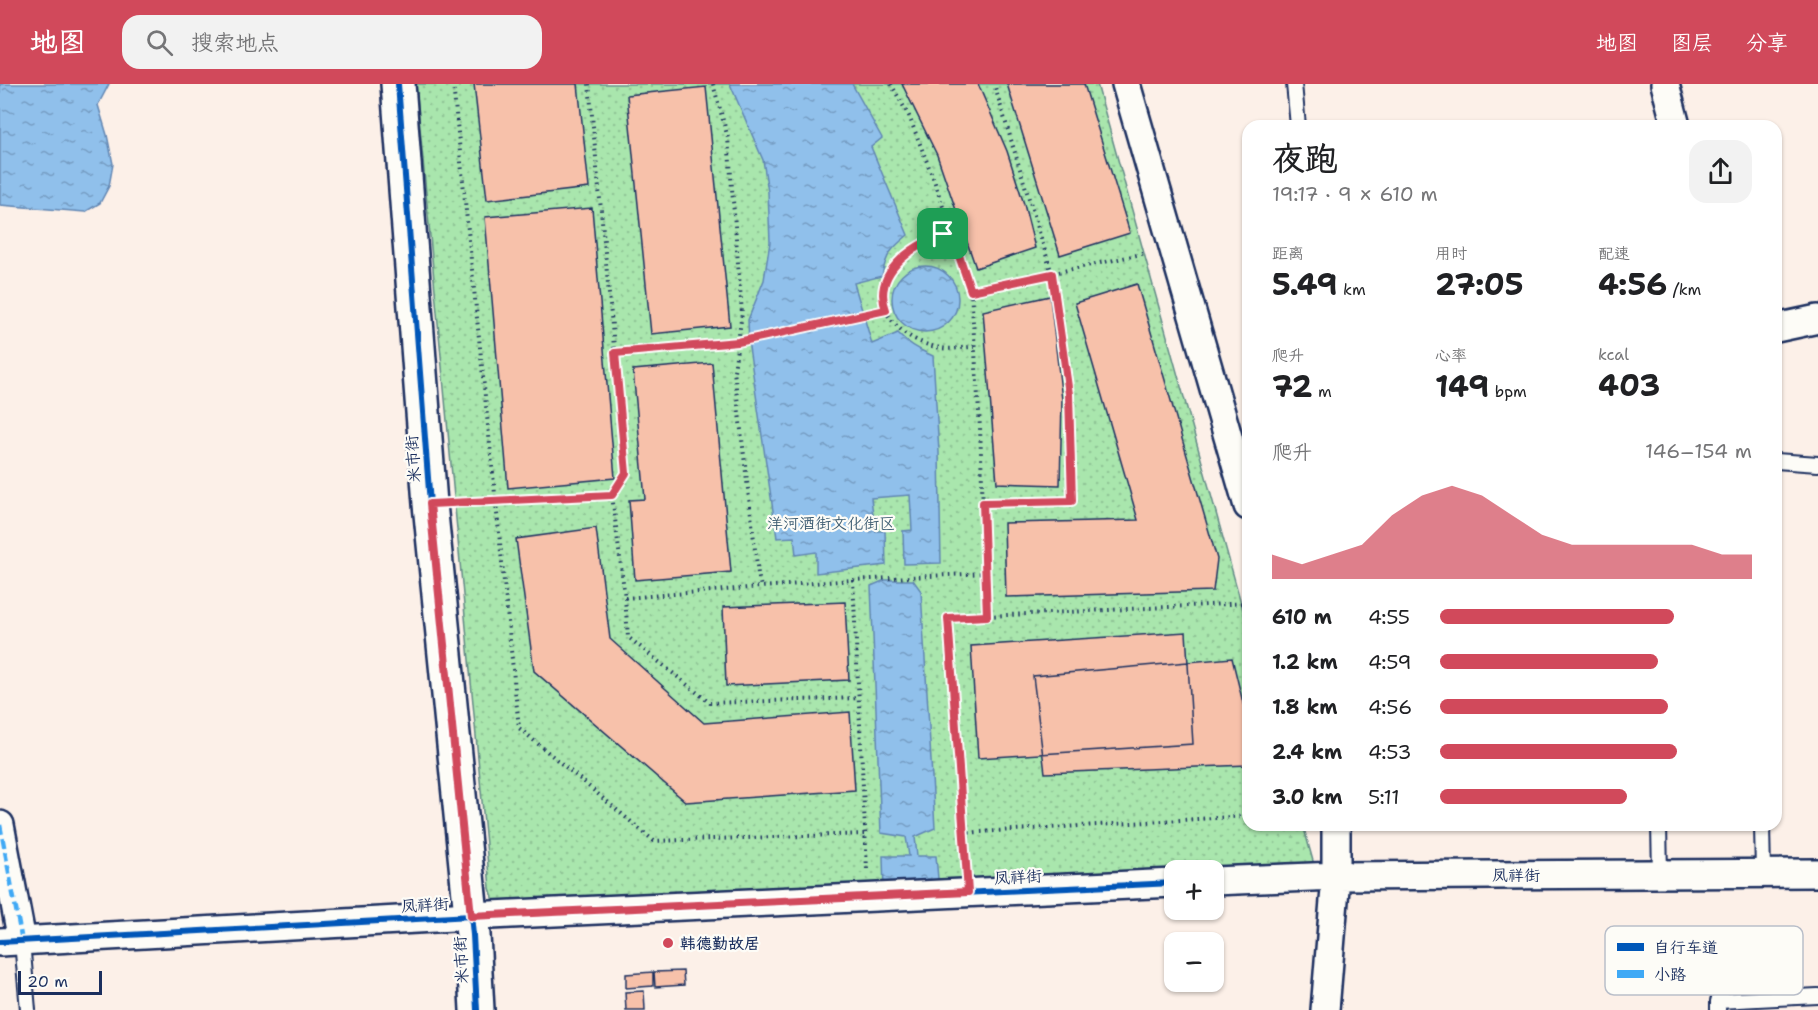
<!DOCTYPE html>
<html lang="zh">
<head>
<meta charset="utf-8">
<style>
  :root { --surface:#fff; --page:#f2f2f2; --text:#202124; --muted:#757577; --accent:#d1495b }
  body { margin:0; font-family:"Shantell Sans","LXGW WenKai TC",sans-serif; background:var(--page); color:var(--text); height:100vh; display:flex; flex-direction:column; font-size:22px; white-space:nowrap }
  * { box-sizing:border-box; margin:0 }
  p { font-size:20px; color:var(--muted) }
  .icon { flex:none; width:33px; height:33px; fill:none; stroke:currentColor; stroke-width:2; stroke-linecap:round; stroke-linejoin:round }
  .map { position:relative; flex:1; overflow:hidden }
  .drawer { position:absolute; left:1242px; top:36px; width:540px; height:711px; display:flex; flex-direction:column; background:var(--surface); border-radius:18px; box-shadow:0 2px 4px #0004 }
  .drawer>* { flex:none }
  .buttons { position:absolute; left:1164px; top:776px; display:grid; gap:12px }
  .buttons a { display:grid; place-items:center; width:60px; height:60px; border-radius:12px; background:var(--surface); box-shadow:0 2px 4px #0004; font-size:30px }
  .scale { position:absolute; left:18px; bottom:15px; width:84px; box-sizing:border-box; padding-left:6px; border:3px solid #1b2f5e; border-top:0; font-size:16px; line-height:21px; white-space:nowrap; color:#1b2f5e; -webkit-text-stroke:4px #fdfcf7; paint-order:stroke }
  .pin { position:absolute; display:grid; place-items:center; width:51px; height:51px; color:#fff; margin:-26px; border-radius:12px; box-shadow:0 3px 9px #0006 }
  .round { display:grid; place-items:center; flex:none; width:63px; height:63px; border-radius:18px; background:var(--page) }
  .headline { display:flex; align-items:center; justify-content:space-between; height:102px; padding:0 30px }
  h1 { font-size:33px; font-weight:700; line-height:45px }
  .stats { display:grid; grid-template-columns:repeat(3,1fr); gap:9px; height:102px; padding:6px 30px }
  .stats div { display:grid; align-content:center }
  .stats b { font-size:30px; font-weight:700 }
  .stats small { font-size:16px; font-weight:400 }
  .stats p { font-size:16px }
  .chart { height:168px; padding:12px 30px }
  .chart p { display:flex; justify-content:space-between }
  .chart svg { width:100%; height:108px; margin-top:6px; fill:var(--accent); opacity:.7 }
  ul { padding:0 30px; list-style:none; font-size:20px }
  li { display:grid; grid-template-columns:96px 72px 1fr; align-items:center; height:45px }
  li i { height:15px; border-radius:8px; background:var(--accent) }
  header { display:flex; align-items:center; gap:36px; box-sizing:border-box; height:84px; padding:0 30px; background:var(--accent); color:#fff }
  header strong { font-size:28px }
  nav { display:flex; gap:33px; margin-inline-start:auto; font-size:21px }
  .search { width:420px; height:54px; background:var(--page); display:flex; align-items:center; gap:15px; box-sizing:border-box; padding:0 21px; border-radius:18px; color:var(--muted); font-size:22px }
  .map>svg:first-child { display:block }
  .grass { fill:url(#grass-dots); stroke:#628a86; stroke-width:1.5 }
  .water { fill:url(#water-ripples); stroke:#6186b3; stroke-width:1.5 }
  .building { fill:#f7c1aa; stroke:#1b2f5e; stroke-width:1.5 }
  .lines { fill:none; stroke-linecap:round; stroke-linejoin:round }
  .service-casing { stroke:#1b2f5e; stroke-width:18 }
  .minor-casing { stroke:#1b2f5e; stroke-width:32 }
  .tertiary-casing { stroke:#1b2f5e; stroke-width:38 }
  .path { stroke:#1b2f5e; stroke-width:4; stroke-dasharray:1.5 4.5; stroke-linecap:butt }
  .service { stroke:#fdfcf7; stroke-width:14 }
  .minor { stroke:#fdfcf7; stroke-width:27 }
  .tertiary { stroke:#fdfcf7; stroke-width:33 }
  .quiet { stroke:#3fa9f5; stroke-width:4.5; stroke-dasharray:9 4.5; stroke-linecap:butt }
  .cycleway-casing { stroke:#fdfcf7; stroke-width:10 }
  .cycleway { stroke:#0057b8; stroke-width:6 }
  .route-casing { stroke:#fff; stroke-width:12 }
  .route { stroke:#d1495b; stroke-width:8 }
  .poi-dot { fill:#d1495b; stroke:#fdfcf7; stroke-width:2 }
  .labels { text-anchor:middle; dominant-baseline:central; stroke-width:4.5; stroke-linejoin:round; paint-order:stroke }
  .street-label { font-size:16px; fill:#1b2f5e; stroke:#fdfcf7 }
  .park-label { font-size:16px; fill:#3e5d72; stroke:#fdfcf7 }
  .poi-label { font-size:16px; font-weight:bold; fill:#1b2f5e; stroke:#fdfcf7; text-anchor:start }
  .key { fill:#fdfcf7; stroke:#b9bec9; stroke-width:1.5 }
  .key-label { font-size:16px; fill:#1b2f5e }
</style>
</head>
<body>
<header>
<strong>地图</strong>
<div class="search"><svg class="icon" aria-label="search" viewBox="0 0 24 24"><circle cx="10" cy="10" r="6"/><path d="M15 15l6 6"/></svg>搜索地点</div>
<nav><a>地图</a><a>图层</a><a>分享</a></nav>
</header>
<div class="map">
<svg width="1818" height="926" viewBox="0 0 1818 926">
  <defs>
    <pattern id="grass-dots" width="8" height="8" patternUnits="userSpaceOnUse" patternTransform="scale(1.5)"><rect width="8" height="8" fill="#a9e6ad"/><path d="M2 2h.1M6 6h.1" fill="none" stroke="#91c697" stroke-width="1.8" stroke-linecap="round"/></pattern>
    <pattern id="water-ripples" width="26" height="14" patternUnits="userSpaceOnUse" patternTransform="scale(1.5)"><rect width="26" height="14" fill="#90c0eb"/><path d="M2 4q2-2 4 0t4 0M15 11q2-2 4 0t4 0" fill="none" stroke="#759cc2"/></pattern>
  </defs>
  <rect width="100%" height="100%" fill="#fcf0e8"/>
  <filter id="ink" filterUnits="userSpaceOnUse"><feTurbulence type="fractalNoise" baseFrequency=".0167" numOctaves="2"/><feDisplacementMap in="SourceGraphic" scale="12" xChannelSelector="R" yChannelSelector="G"/><feConvolveMatrix kernelMatrix="1 2 1 2 8 2 1 2 1" color-interpolation-filters="sRGB"/></filter>
  <g filter="url(#ink)">
    <!-- grass -->
    <path class="grass" d="M 416,0 L 1097,0 L 1248,544 L 1248,741 L 1303,741 L 1318,795 L 1214,786 L 1174,786 L 500,836 L 490,804 Z"/>
    <!-- water -->
    <path class="water" d="M 0,0 L 109,0 L 98,21 L 107,51 L 113,80 L 109,102 L 100,119 L 85,128 L 0,121 Z
      M 730,0 L 852,0 L 882,54 L 871,63 L 908,151 C 891,165 886,170 882,192 L 854,199 L 872,260 L 898,249 C 908,260 919,266 933,272 L 939,368 L 941,479 L 904,480 L 903,447 L 912,446 L 910,411 L 871,414 L 875,447 L 885,447 L 886,481 L 816,489 L 816,468 L 796,471 L 794,453 L 777,454 L 749,263 L 748,236 L 764,196 L 770,158 L 768,108 L 763,76 Z
      M892 215a33 33 0 1 1 66 0a33 33 0 1 1-66 0Z
      M 885,496 L 913,496 L 921,507 L 935,744 L 915,753 L 917,772 L 936,772 L 939,806 L 884,809 L 883,772 L 909,772 L 906,753 L 881,749 L 871,502 Z"/>
    <!-- building -->
    <path class="building" d="M 474,0 L 578,0 L 589,104 L 487,116 Z
      M 902,0 L 978,0 L 1007,67 L 1024,120 L 1035,164 L 976,184 L 937,71 Z
      M 1007,0 L 1084,0 L 1130,149 L 1060,171 Z
      M 706,3 L 730,242 L 651,250 L 627,11 Z
      M 592,124 L 615,394 L 508,404 L 485,133 Z
      M 1137,200 L 1217,475 L 1213,507 L 1006,513 L 1004,439 L 1138,436 L 1075,219 Z
      M 1050,212 L 1062,316 L 1060,401 L 997,399 L 983,227 Z
      M 712,279 L 731,488 L 635,496 L 629,416 L 645,415 L 633,286 Z
      M 596,444 L 610,555 L 704,639 L 850,628 L 855,706 L 686,718 L 534,587 L 516,455 Z
      M 845,518 L 849,596 L 726,602 L 723,523 Z
      M 1186,548 L 1193,660 L 978,674 L 971,562 Z
      M 1232,574 L 1248,639 L 1248,681 L 1045,689 L 1033,592 Z
      M 683,887 L 684,901 L 655,903 L 654,888 Z
      M 653,888 L 653,902 L 626,904 L 626,890 Z
      M 644,907 L 645,926 L 626,926 L 625,908 Z"/>
    <g class="lines">
      <defs>
        <path id="service" d="M 1294,0 L 1298,42
          M 1776,377 L 1818,380
          M 1659,741 L 1660,790
          M 1762,741 L 1763,789
          M 22,857 L 28,926
          M 1718,926 L 1718,917 L 1818,912"/>
        <path id="minor" d="M 1126,0 L 1248,422
          M 1665,0 L 1676,42
          M 1776,244 L 1818,235
          M 0,741 L 22,857
          M 1214,797 L 1336,792 L 1818,789
          M 0,858 L 471,832 L 1174,799
          M 1325,926 L 1336,792 L 1336,741"/>
        <path id="tertiary" d="M 398,0 L 430,420 L 473,851 L 477,926"/>
      </defs>
      <!-- service casing -->
      <use href="#service" class="service-casing"/>
      <!-- minor casing -->
      <use href="#minor" class="minor-casing"/>
      <!-- tertiary casing -->
      <use href="#tertiary" class="tertiary-casing"/>
      <!-- path -->
      <path class="path" d="M 453,0 L 519,644 L 654,757 L 866,750
        M 589,0 L 626,389 L 612,411
        M 713,0 L 728,54 L 742,229 L 734,287 L 758,490 L 761,503 L 853,496 L 867,786
        M 891,0 L 909,32 L 934,96 L 971,207 L 980,344 L 987,532
        M 951,148 C 912,159 855,201 897,242 C 908,254 926,262 942,264 C 952,266 964,263 974,263
        M 971,207 L 1146,169
        M 614,269 L 738,258 L 886,226
        M 458,418 L 612,411 L 625,514 L 761,503
        M 983,419 L 1072,417 L 1069,310 L 1052,190 L 994,0
        M 853,496 L 986,489
        M 625,514 L 628,553 L 710,619 L 859,614
        M 963,749 L 1248,732
        M 966,781 L 948,534 L 1248,519"/>
      <!-- service -->
      <use href="#service" class="service"/>
      <!-- minor -->
      <use href="#minor" class="minor"/>
      <!-- tertiary -->
      <use href="#tertiary" class="tertiary"/>
      <!-- quiet -->
      <path class="quiet" d="M 0,741 L 22,857"/>
      <defs>
        <path id="cycleway" d="M 398,0 L 430,420 L 473,851 L 477,926
          M 0,858 L 471,832 L 1174,799"/>
      </defs>
      <!-- cycleway casing -->
      <use href="#cycleway" class="cycleway-casing"/>
      <!-- cycleway -->
      <use href="#cycleway" class="cycleway"/>
    </g>
  </g>
  <g class="lines" filter="url(#ink)">
    <defs>
      <path id="route" d="M 951,148 L 971,207 L 1052,190 L 1069,310 L 1072,417 L 983,419 L 987,532 L 948,534 L 968,808 L 471,832 L 430,420 L 612,411 L 626,389 L 615,269 L 738,258 L 886,226 C 871,186 919,157 951,148 Z"/>
    </defs>
    <!-- route casing -->
    <use href="#route" class="route-casing"/>
    <!-- route -->
    <use href="#route" class="route"/>
  </g>
  <!-- markers -->
  <circle class="poi-dot" cx="668" cy="859" r="6"/>
  <g class="labels">
    <!-- street labels -->
    <g class="street-label">
      <text transform="translate(413 375) rotate(-94)">米市街</text>
      <text x="1516" y="791">凤祥街</text>
      <text transform="translate(1018 793) rotate(-3)">凤祥街</text>
      <text transform="translate(425 821) rotate(-3)">凤祥街</text>
      <text transform="translate(461 876) rotate(-93)">米市街</text>
    </g>
    <!-- park labels -->
    <g class="park-label">
      <text x="831" y="439">洋河酒街文化街区</text>
    </g>
    <!-- poi labels -->
    <g class="poi-label">
      <text x="680" y="859">韩德勤故居</text>
    </g>
  </g>
  <!-- legend -->
  <rect x="1605" y="842" width="198" height="69" rx="9" class="key"/>
  <rect x="1617" y="859" width="27" height="8" fill="#0057b8"/>
  <rect x="1617" y="886" width="27" height="8" fill="#3fa9f5"/>
  <g class="key-label">
    <text x="1654" y="869">自行车道</text>
    <text x="1654" y="896">小路</text>
  </g>
</svg>
<div class="buttons">
<a>+</a>
<a>−</a>
</div>
<div class="scale">20 m</div>
<div class="pin" style="left:943px;top:150px;background:#1e9e55"><svg class="icon" aria-label="arrive" viewBox="0 0 24 24"><path d="M6 21V4h12l-3 4 3 4H6"/></svg></div>
<section class="drawer">
<div class="headline"><div><h1>夜跑</h1><p>19:17 · 9 × 610 m</p></div><a class="round"><svg class="icon" aria-label="share" viewBox="0 0 24 24"><path d="M12 15V3M7 8l5-5 5 5M5 13v7h14v-7"/></svg></a></div>
<div class="stats">
<div><p>距离</p><b>5.49<small> km</small></b></div>
<div><p>用时</p><b>27:05</b></div>
<div><p>配速</p><b>4:56<small> /km</small></b></div>
</div>
<div class="stats">
<div><p>爬升</p><b>72<small> m</small></b></div>
<div><p>心率</p><b>149<small> bpm</small></b></div>
<div><p>kcal</p><b>403</b></div>
</div>
<div class="chart"><p><span>爬升</span>146–154 m</p>
<svg viewBox="0 0 160 44" preserveAspectRatio="none"><path d="M0 44V34L10 38L20 34L30 30L40 18L50 10L60 6L70 10L80 18L90 26L100 30L110 30L120 30L130 30L140 30L150 34L160 34V44z"/></svg>
</div>
<ul>
<li><b>610 m</b>4:55<i style="width:75%"></i></li>
<li><b>1.2 km</b>4:59<i style="width:70%"></i></li>
<li><b>1.8 km</b>4:56<i style="width:73%"></i></li>
<li><b>2.4 km</b>4:53<i style="width:76%"></i></li>
<li><b>3.0 km</b>5:11<i style="width:60%"></i></li>
</ul>
</section>
</div>
</body>
</html>
